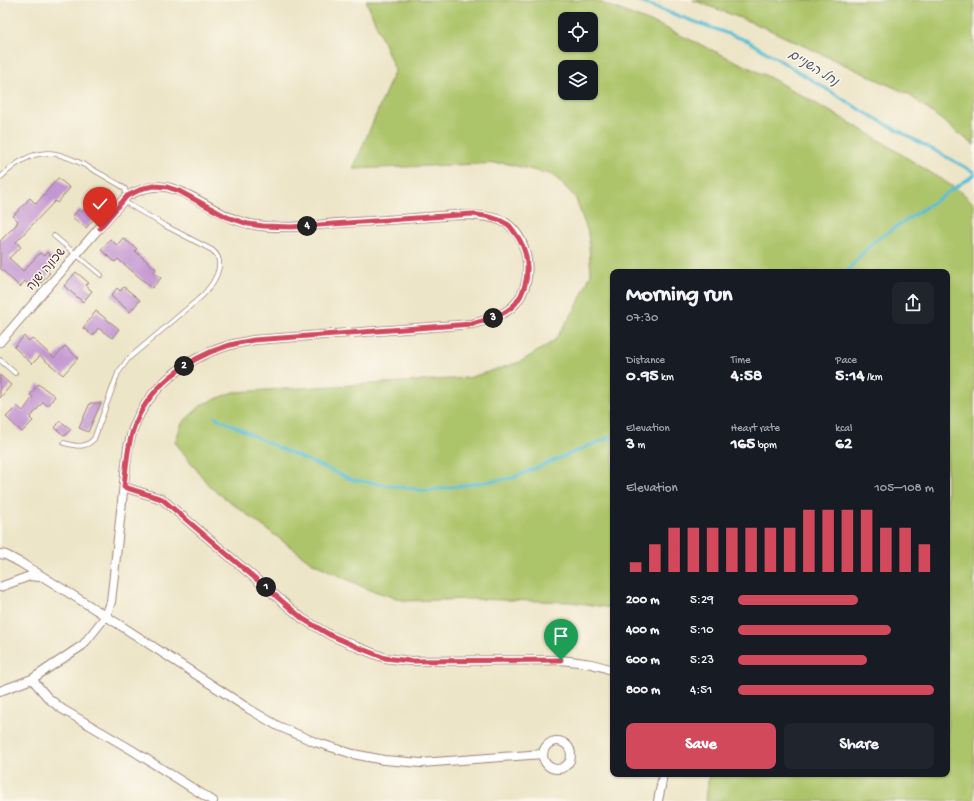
<!DOCTYPE html>
<html lang="en">
<head>
<meta charset="utf-8">
<style>
  :root { --surface:#171b24; --page:#20242c; --text:#f1f3f6; --muted:#9ea1a6; --accent:#d1495b }
  body { margin:0; font-family:"Gochi Hand","Playpen Sans Hebrew",sans-serif; background:var(--page); color:var(--text); height:100vh; display:flex; flex-direction:column; font-size:15px; white-space:nowrap }
  * { box-sizing:border-box; margin:0 }
  p { font-size:13px; color:var(--muted) }
  .icon { flex:none; width:22px; height:22px; fill:none; stroke:currentColor; stroke-width:2; stroke-linecap:round; stroke-linejoin:round }
  .map { position:relative; flex:1; overflow:hidden }
  .side { position:absolute; left:610px; top:269px; width:340px; height:508px; display:flex; flex-direction:column; background:var(--surface); border-radius:8px; box-shadow:0 1px 3px #0004 }
  .side>* { flex:none }
  .tools { position:absolute; left:558px; top:12px; display:grid; gap:8px }
  .tools a { display:grid; place-items:center; width:40px; height:40px; border-radius:8px; background:var(--surface); box-shadow:0 1px 3px #0004; font-size:20px }
  .pin { position:absolute; display:grid; place-items:center; width:34px; height:34px; color:#fff; margin:-41px -17px; border-radius:50% 50% 50% 0; rotate:-45deg; box-shadow:0 0 4px #0007 }
  .pin .icon { rotate:45deg }
  .km { position:absolute; width:20px; height:20px; margin:-10px; border-radius:50%; background:#222; color:#fff; font-size:11px; line-height:20px; text-align:center }
  .round { display:grid; place-items:center; flex:none; width:42px; height:42px; border-radius:8px; background:var(--page) }
  .head { display:flex; align-items:center; justify-content:space-between; height:68px; padding:0 16px }
  h1 { font-size:22px; font-weight:700; line-height:30px }
  .metrics { display:grid; grid-template-columns:repeat(3,1fr); gap:6px; height:68px; padding:4px 16px }
  .metrics div { display:grid; align-content:center }
  .metrics b { font-size:17px; font-weight:700 }
  .metrics small { font-size:11px; font-weight:400 }
  .metrics p { font-size:11px }
  .chart { height:112px; padding:8px 16px }
  .chart p { display:flex; justify-content:space-between }
  .chart svg { width:100%; height:72px; margin-top:4px; stroke:var(--accent); stroke-width:6 }
  .primary-button { display:flex; gap:8px; margin-top:auto; padding:8px 16px }
  .primary-button a { flex:1; height:46px; border-radius:8px; background:var(--accent); color:#fff; font-size:16px; font-weight:700; line-height:46px; text-align:center }
  .primary-button a+a { background:var(--page); color:var(--text) }
  ul { padding:0 16px; list-style:none; font-size:13px }
  li { display:grid; grid-template-columns:64px 48px 1fr; align-items:center; height:30px }
  li i { height:10px; border-radius:5px; background:var(--accent) }
  .map>svg:first-child { display:block }
  .green { fill:#adc56b; stroke:#7c724b; fill-rule:evenodd }
  .lines { fill:none; stroke-linecap:round; stroke-linejoin:round }
  .stream { stroke:#58bdd6; stroke-width:3 }
  .building { fill:#c397d1 }
  .lane-casing { stroke:#9c8279; stroke-width:5.5 }
  .street-casing { stroke:#9c8279; stroke-width:10 }
  .lane { stroke:#fff; stroke-width:4 }
  .street { stroke:#fff; stroke-width:8 }
  .route-casing { stroke:#fff; stroke-width:8 }
  .route { stroke:#d1495b; stroke-width:5 }
  .labels { text-anchor:middle; dominant-baseline:central; stroke-width:3; stroke-linejoin:round; paint-order:stroke }
  .street-label { font-size:12px; fill:#4a1f2b; stroke:#fbf7ec }
  .water-label { font-size:13px; font-style:italic; fill:#4f5667; stroke:#fbf7ec }
</style>
</head>
<body>
<div class="map">
<svg width="974" height="801" viewBox="0 0 974 801">
  <rect width="100%" height="100%" fill="#fbf7ec"/>
  <filter id="ink" filterUnits="userSpaceOnUse"><feTurbulence type="fractalNoise" baseFrequency=".025" numOctaves="2"/><feDisplacementMap in="SourceGraphic" scale="8" xChannelSelector="R" yChannelSelector="G"/><feConvolveMatrix kernelMatrix="1 2 1 2 8 2 1 2 1" color-interpolation-filters="sRGB"/></filter>
  <filter id="wash" filterUnits="userSpaceOnUse"><feTurbulence type="fractalNoise" baseFrequency=".012" numOctaves="4" result="noise"/><feDisplacementMap in="SourceGraphic" scale="16" xChannelSelector="R" yChannelSelector="G"/><feGaussianBlur stdDeviation="0.9" result="paint"/><feColorMatrix in="noise" values="0 0 0 0 0 0 0 0 0 0 0 0 0 0 0 0 0 1.4 0 .05"/><feComposite in="paint" operator="in"/></filter>
  <g filter="url(#wash)">
    <rect width="100%" height="100%" fill="#ede5c7"/>
    <!-- green -->
    <path class="green" d="M 366,0 L 594,0 L 661,26 L 769,77 L 863,130 L 963,193 L 974,204 L 974,801 L 706,801 L 709,774 L 947,774 L 947,272 L 613,272 L 613,608 L 570,602 L 470,599 L 406,601 L 367,589 L 311,562 L 210,487 L 175,442 L 182,423 L 203,404 L 234,392 L 468,378 L 520,362 L 554,341 L 576,308 L 591,274 L 588,232 L 575,197 L 553,175 L 504,163 L 353,169 L 395,70 ZM 565,19 L 591,19 L 591,45 L 565,45 ZM 565,67 L 591,67 L 591,93 L 565,93 Z
      M 693,0 L 974,0 L 974,145 L 908,94 L 761,26 Z"/>
    <g class="lines">
      <!-- stream -->
      <path class="stream" d="M 635,0 L 748,41 L 864,112 L 974,172
        M 846,272 L 872,243 L 974,175
        M 215,417 L 279,448 L 353,480 L 426,491 L 512,478 L 613,436"/>
    </g>
    <g id="blocks">
      <!-- building -->
      <path class="building" d="M 58,178 L 70,188 L 57,203 L 55,201 L 16,242 L 21,247 L 9,258 L 23,271 L 40,253 L 44,256 L 47,252 L 53,258 L 50,261 L 53,264 L 47,271 L 50,273 L 41,283 L 37,279 L 30,286 L 25,281 L 20,287 L 0,268 L 0,241 L 16,225 L 18,221 L 13,216 L 30,198 L 36,204 Z
        M 95,197 L 105,206 L 86,228 L 72,217 L 79,209 L 82,212 Z
        M 123,238 L 137,249 L 135,251 L 156,269 L 154,272 L 161,278 L 152,288 L 118,259 L 115,262 L 101,250 L 110,239 L 117,245 Z
        M 76,272 L 89,283 L 85,285 L 92,291 L 83,302 L 64,286 Z
        M 124,287 L 140,300 L 130,312 L 111,296 L 117,288 L 120,291 Z
        M 96,311 L 119,329 L 112,338 L 98,328 L 93,336 L 83,328 Z
        M 24,336 L 29,341 L 32,338 L 54,358 L 65,346 L 78,358 L 63,375 L 40,356 L 32,364 L 14,347 Z
        M 0,375 L 11,385 L 0,398 Z
        M 38,384 L 55,396 L 48,406 L 43,402 L 30,418 L 33,421 L 22,432 L 6,417 L 17,406 L 23,411 L 33,397 L 30,395 Z
        M 90,403 L 101,403 L 88,432 L 79,428 Z
        M 60,421 L 71,429 L 65,436 L 55,428 Z"/>
    </g>
  </g>
  <g filter="url(#ink)">
    <use href="#blocks" fill-opacity="0" stroke="#9c8279" stroke-width="1"/>
    <g class="lines">
      <defs>
        <path id="lane" d="M 0,178 C 12,166 30,153 48,153 C 68,153 102,175 120,185 L 125,189 L 127,196
          M 54,236 L 101,275
          M 0,360 L 15,373
          M 64,443 C 76,446 84,449 94,439 L 118,373 L 128,359 L 201,297 C 212,286 229,263 212,250 L 162,224 L 123,201"/>
        <path id="street" d="M 0,342 L 127,196 C 135,192 143,188 153,187 C 183,182 219,219 250,224 C 279,230 309,226 338,223 C 377,221 416,218 455,215 C 470,215 497,215 509,225 C 530,243 534,281 516,303 C 505,316 487,320 472,324 L 254,340 C 245,342 236,343 227,346 C 186,358 148,388 133,429 C 131,435 130,441 128,447 L 111,602 L 106,616 L 83,645 L 32,679 L 0,691
          M 124,487 L 162,499 L 303,619 L 330,635 L 357,647 L 385,658 L 410,661 L 561,660 C 579,662 596,663 613,671
          M 0,554 L 6,555 L 21,563 L 106,616 L 249,709 L 278,726 L 315,742 L 353,754 L 384,760 L 421,763 L 543,754
          M 0,587 L 30,576 L 39,577
          M 32,679 L 48,698 L 62,709 L 132,750 L 213,801
          M543 755a14 14 0 1 1 28 0a14 14 0 1 1-28 0Z
          M 658,801 L 661,786 L 663,774"/>
      </defs>
      <!-- lane casing -->
      <use href="#lane" class="lane-casing"/>
      <!-- street casing -->
      <use href="#street" class="street-casing"/>
      <!-- lane -->
      <use href="#lane" class="lane"/>
      <!-- street -->
      <use href="#street" class="street"/>
    </g>
  </g>
  <g class="lines" filter="url(#ink)">
    <defs>
      <path id="route" d="M 100,228 L 127,196 L 144,188 L 154,186 L 167,187 L 179,191 L 227,217 L 248,224 L 263,226 L 291,227 L 472,214 C 484,216 497,217 507,224 C 511,226 513,231 515,233 C 531,253 531,283 516,303 C 506,315 487,320 472,324 L 254,340 C 245,342 236,343 227,346 C 187,358 146,389 133,430 C 127,448 126,468 124,487 L 162,499 L 303,619 L 330,635 L 357,647 L 385,658 L 410,661 L 561,660"/>
    </defs>
    <!-- route casing -->
    <use href="#route" class="route-casing"/>
    <!-- route -->
    <use href="#route" class="route"/>
  </g>
  <g class="labels">
    <!-- street labels -->
    <g class="street-label">
      <text transform="translate(47 270) rotate(-49)">שכונה ישנה</text>
    </g>
    <!-- water labels -->
    <g class="water-label">
      <text transform="translate(813 69) rotate(32)">נחל השניים</text>
    </g>
  </g>
</svg>
<div class="tools">
<a><svg class="icon" aria-label="locate" viewBox="0 0 24 24"><circle cx="12" cy="12" r="6"/><path d="M12 2v4M12 18v4M2 12h4M18 12h4"/></svg></a>
<a><svg class="icon" aria-label="layers" viewBox="0 0 24 24"><path d="M12 4l9 5-9 5-9-5zM3 14l9 5 9-5"/></svg></a>
</div>
<div class="pin" style="left:561px;top:660px;background:#1e9e55"><svg class="icon" aria-label="arrive" viewBox="0 0 24 24"><path d="M6 21V4h12l-3 4 3 4H6"/></svg></div>
<div class="pin" style="left:100px;top:228px;background:#d93025"><svg class="icon" aria-label="check" viewBox="0 0 24 24"><path d="M5 12l5 5 9-10"/></svg></div>
<b class="km" style="left:266px;top:587px">1</b>
<b class="km" style="left:184px;top:366px">2</b>
<b class="km" style="left:493px;top:318px">3</b>
<b class="km" style="left:307px;top:226px">4</b>
<section class="side">
<div class="head"><div><h1>Morning run</h1><p>07:30</p></div><a class="round"><svg class="icon" aria-label="share" viewBox="0 0 24 24"><path d="M12 15V3M7 8l5-5 5 5M5 13v7h14v-7"/></svg></a></div>
<div class="metrics">
<div><p>Distance</p><b>0.95<small> km</small></b></div>
<div><p>Time</p><b>4:58</b></div>
<div><p>Pace</p><b>5:14<small> /km</small></b></div>
</div>
<div class="metrics">
<div><p>Elevation</p><b>3<small> m</small></b></div>
<div><p>Heart rate</p><b>165<small> bpm</small></b></div>
<div><p>kcal</p><b>62</b></div>
</div>
<div class="chart"><p><span>Elevation</span>105–108 m</p>
<svg viewBox="0 0 160 44" preserveAspectRatio="none"><path d="M5 44V38M15 44V27M25 44V17M35 44V17M45 44V17M55 44V17M65 44V17M75 44V17M85 44V17M95 44V6M105 44V6M115 44V6M125 44V6M135 44V17M145 44V17M155 44V27"/></svg>
</div>
<ul>
<li><b>200 m</b>5:29<i style="width:61%"></i></li>
<li><b>400 m</b>5:10<i style="width:78%"></i></li>
<li><b>600 m</b>5:23<i style="width:66%"></i></li>
<li><b>800 m</b>4:51<i style="width:100%"></i></li>
</ul>
<div class="primary-button"><a>Save</a><a>Share</a></div>
</section>
</div>
</body>
</html>
